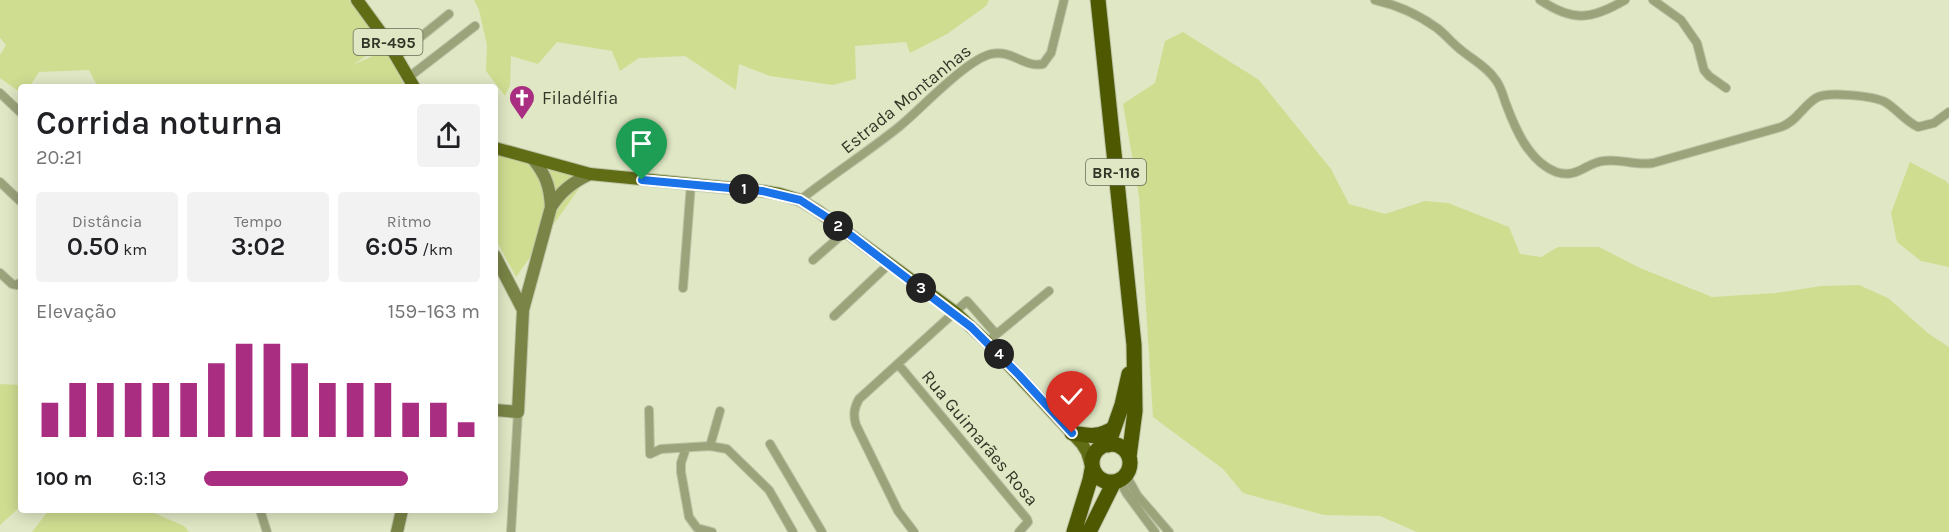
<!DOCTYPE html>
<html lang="pt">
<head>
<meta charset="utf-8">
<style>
  :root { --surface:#fff; --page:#f2f2f2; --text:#202124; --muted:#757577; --accent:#a92e81 }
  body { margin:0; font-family:Karla,sans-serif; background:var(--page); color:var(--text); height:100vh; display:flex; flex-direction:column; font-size:22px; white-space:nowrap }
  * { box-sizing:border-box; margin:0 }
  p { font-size:20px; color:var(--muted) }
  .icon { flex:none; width:33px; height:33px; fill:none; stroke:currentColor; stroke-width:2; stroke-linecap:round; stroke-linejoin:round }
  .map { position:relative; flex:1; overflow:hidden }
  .side { position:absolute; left:18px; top:84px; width:480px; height:429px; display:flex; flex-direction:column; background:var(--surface); border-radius:6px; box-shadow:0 3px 15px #0003 }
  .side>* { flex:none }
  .pin { position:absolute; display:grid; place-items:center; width:51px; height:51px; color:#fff; margin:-62px -26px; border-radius:50% 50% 50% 0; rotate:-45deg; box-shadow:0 0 6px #0007 }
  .pin .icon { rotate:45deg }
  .km { position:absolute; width:30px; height:30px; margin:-15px; border-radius:50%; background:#222; color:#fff; font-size:16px; line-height:30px; text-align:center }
  .round { display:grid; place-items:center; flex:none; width:63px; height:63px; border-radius:6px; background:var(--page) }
  .headline { display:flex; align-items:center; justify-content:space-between; height:102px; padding:0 18px }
  h1 { font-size:33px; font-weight:600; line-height:45px }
  .metrics { display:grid; grid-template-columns:repeat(3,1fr); gap:9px; height:102px; padding:6px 18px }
  .metrics div { display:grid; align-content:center; border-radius:6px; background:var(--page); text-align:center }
  .metrics b { font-size:26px; font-weight:600 }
  .metrics small { font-size:16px; font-weight:400 }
  .metrics p { font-size:16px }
  .chart { height:168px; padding:12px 18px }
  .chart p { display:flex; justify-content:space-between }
  .chart svg { width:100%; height:108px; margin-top:6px; stroke:var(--accent); stroke-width:6 }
  ul { padding:0 18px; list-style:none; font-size:20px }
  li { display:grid; grid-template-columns:96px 72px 1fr; align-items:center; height:45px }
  li i { height:15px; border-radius:8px; background:var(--accent) }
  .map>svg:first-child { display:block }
  .green { fill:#cfdd91 }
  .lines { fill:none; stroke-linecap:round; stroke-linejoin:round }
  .street-casing { stroke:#bcc3a5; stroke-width:10 }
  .secondary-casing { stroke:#bcc3a5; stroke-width:14 }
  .primary-casing { stroke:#bcc3a5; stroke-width:14 }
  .highway-casing { stroke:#bcc3a5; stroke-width:17 }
  .street { stroke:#9ba37b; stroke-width:8 }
  .secondary { stroke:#798446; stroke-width:12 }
  .primary { stroke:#616d15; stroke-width:12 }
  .highway { stroke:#4e5800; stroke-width:15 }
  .route-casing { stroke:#fff; stroke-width:12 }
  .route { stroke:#1a73e8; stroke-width:8 }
  .labels { text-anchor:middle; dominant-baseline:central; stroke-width:4.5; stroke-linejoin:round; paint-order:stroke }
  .shield { fill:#dfe7c4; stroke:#666a56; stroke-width:1.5 }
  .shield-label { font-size:16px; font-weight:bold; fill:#323527 }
  .poi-label { font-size:18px; fill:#323527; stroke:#dfe7c4; text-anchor:start }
  .street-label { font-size:18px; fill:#323527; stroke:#dfe7c4 }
</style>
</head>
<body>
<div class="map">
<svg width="1949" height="532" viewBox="0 0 1949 532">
  <rect width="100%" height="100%" fill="#dfe7c4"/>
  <!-- green -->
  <path class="green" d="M 0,0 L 349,0 L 387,41 L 353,65 L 386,50 L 405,87 L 98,87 L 89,70 L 39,72 L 29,87 L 21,87 L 21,93 L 0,78 L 0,55 L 6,45 L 0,38 Z
    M 474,0 L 989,0 L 986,6 L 947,34 L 910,53 L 906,42 L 855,46 L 856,79 L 833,85 L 770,76 L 739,64 L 736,90 L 685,56 L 639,58 L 620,71 L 612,51 L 557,42 L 538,64 L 511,56 L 510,85 L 505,96 L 486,71 L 487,45 L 479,10 Z
    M 1183,32 L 1259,80 L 1331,169 L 1349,204 L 1385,214 L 1425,201 L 1448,203 L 1509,227 L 1520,254 L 1541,257 L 1558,247 L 1599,247 L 1640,268 L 1712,297 L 1776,293 L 1821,286 L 1859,285 L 1888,298 L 1929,334 L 1949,347 L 1949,532 L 1417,532 L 1380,516 L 1324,515 L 1243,493 L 1223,469 L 1153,417 L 1139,196 L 1123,104 L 1155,83 L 1165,41 Z
    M 495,148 L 593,169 L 516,277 L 495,238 Z
    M 1910,162 L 1946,181 L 1949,185 L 1949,267 L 1921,261 L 1897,242 L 1891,213 Z
    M 0,384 L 21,385 L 21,506 L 0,525 Z
    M 49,510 L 147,510 L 184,526 L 189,532 L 32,532 Z"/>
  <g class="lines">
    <defs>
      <path id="street" d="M 1375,0 C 1397,5 1419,15 1437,28 C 1446,35 1452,43 1461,50 C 1473,60 1486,66 1495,79 C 1501,86 1503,96 1506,104 C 1515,128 1529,162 1556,172 C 1577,179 1586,163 1603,161 C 1619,158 1636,166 1653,163 L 1781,127 C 1796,122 1803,106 1816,98 C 1827,91 1873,96 1885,102 C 1897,109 1905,121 1918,127 L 1934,123 L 1949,112
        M 1540,0 C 1573,22 1591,20 1625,0
        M 1653,0 L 1681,20 L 1697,43 L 1704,70 L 1709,76 L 1726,88
        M 397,56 L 449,14
        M 409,77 L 475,26
        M 0,93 L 21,113
        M 0,182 L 21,202
        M 800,200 C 833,174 868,152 900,126 C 922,108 966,60 991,54 C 1012,49 1024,68 1043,64 L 1051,53 L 1064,0
        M 813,260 L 845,232
        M 0,273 L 12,284 L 17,285 L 21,282
        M 683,288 L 691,184
        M 834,316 L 889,264
        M 987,342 L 1049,291
        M 898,364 L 1027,519 L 1028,522 L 1019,532
        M 649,410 L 650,454 L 661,449 L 710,446 L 727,449 L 769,490 L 793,532
        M 770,444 L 822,532
        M 710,446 L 720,411
        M 686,448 L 681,463 L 681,472 L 689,517 L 697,528 L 712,532
        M 1126,475 L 1137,495 L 1169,532
        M 1119,480 L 1127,494 L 1155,532
        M 260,510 L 267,532
        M 511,532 L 518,412
        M 914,532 L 898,511 L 856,425 C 853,415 854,408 859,399 L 967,301 L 996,334"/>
      <path id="secondary" d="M 533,159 C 546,175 550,187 551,207
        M 495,256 L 523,310 L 518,412 L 495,410
        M 523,310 L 551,207 C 561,191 573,182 590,174
        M 397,532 L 402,510"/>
      <path id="primary" d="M 357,0 L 387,41 L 414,87
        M 495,148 L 590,174 L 762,191 L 780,194 L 800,200 L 818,211 L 955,312 L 987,342 L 1082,444 L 1087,452 L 1092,469"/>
      <path id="highway" d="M 1098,0 L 1134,345 L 1135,411 L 1129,457
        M 1072,433 C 1089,436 1099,438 1114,428
        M1092 463a19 19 0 1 1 38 0a19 19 0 1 1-38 0Z
        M 1108,445 L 1122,405 L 1129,374
        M 1074,532 L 1090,480 L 1092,469
        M 1089,532 L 1114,482"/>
    </defs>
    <!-- street casing -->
    <use href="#street" class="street-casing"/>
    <!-- secondary casing -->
    <use href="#secondary" class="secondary-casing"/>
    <!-- primary casing -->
    <use href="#primary" class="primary-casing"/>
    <!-- highway casing -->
    <use href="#highway" class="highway-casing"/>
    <!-- street -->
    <use href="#street" class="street"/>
    <!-- secondary -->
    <use href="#secondary" class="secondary"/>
    <!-- primary -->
    <use href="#primary" class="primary"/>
    <!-- highway -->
    <use href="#highway" class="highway"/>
  </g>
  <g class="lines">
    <defs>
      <path id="route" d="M 642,180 L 762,191 L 800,200 L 828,218 L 971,327 L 1019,375 L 1072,433"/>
    </defs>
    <!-- route casing -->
    <use href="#route" class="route-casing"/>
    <!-- route -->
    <use href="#route" class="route"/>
  </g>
  <!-- icons -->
  <defs>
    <symbol id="church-pin" viewBox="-11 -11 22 30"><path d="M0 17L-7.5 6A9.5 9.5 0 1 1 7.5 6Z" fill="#a92e81" stroke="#dfe7c4"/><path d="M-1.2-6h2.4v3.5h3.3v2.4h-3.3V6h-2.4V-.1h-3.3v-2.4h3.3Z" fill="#fff"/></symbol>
  </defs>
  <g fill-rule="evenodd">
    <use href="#church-pin" x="507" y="83" width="30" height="40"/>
  </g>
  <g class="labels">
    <!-- shield labels -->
    <g class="shield">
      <rect x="353.5" y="29" width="69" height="26" rx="4.5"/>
      <rect x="1086" y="159" width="60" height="26" rx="4.5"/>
    </g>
    <g class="shield-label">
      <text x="388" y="42">BR-495</text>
      <text x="1116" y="172">BR-116</text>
    </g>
    <!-- poi labels -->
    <g class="poi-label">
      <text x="542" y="98">Filadélfia</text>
    </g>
    <!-- street labels -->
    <g class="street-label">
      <text transform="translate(906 99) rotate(-39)">Estrada Montanhas</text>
      <text transform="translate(980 438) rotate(50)">Rua Guimarães Rosa</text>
    </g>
  </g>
</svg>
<div class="pin" style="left:642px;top:180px;background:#1e9e55"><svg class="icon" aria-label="arrive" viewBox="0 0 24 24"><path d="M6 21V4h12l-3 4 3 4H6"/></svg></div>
<div class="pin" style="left:1072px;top:433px;background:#d93025"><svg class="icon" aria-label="check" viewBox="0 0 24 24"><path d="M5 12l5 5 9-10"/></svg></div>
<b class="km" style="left:744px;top:189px">1</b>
<b class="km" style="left:838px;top:226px">2</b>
<b class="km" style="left:921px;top:288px">3</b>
<b class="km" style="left:999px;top:354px">4</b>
<section class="side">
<div class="headline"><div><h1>Corrida noturna</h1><p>20:21</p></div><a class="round"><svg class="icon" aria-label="share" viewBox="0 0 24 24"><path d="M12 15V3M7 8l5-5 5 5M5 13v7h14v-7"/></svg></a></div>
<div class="metrics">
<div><p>Distância</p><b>0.50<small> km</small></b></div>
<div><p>Tempo</p><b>3:02</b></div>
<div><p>Ritmo</p><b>6:05<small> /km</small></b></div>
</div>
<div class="chart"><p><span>Elevação</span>159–163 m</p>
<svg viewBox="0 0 160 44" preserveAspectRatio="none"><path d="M5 44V30M15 44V22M25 44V22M35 44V22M45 44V22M55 44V22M65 44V14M75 44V6M85 44V6M95 44V14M105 44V22M115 44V22M125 44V22M135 44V30M145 44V30M155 44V38"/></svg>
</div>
<ul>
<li><b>100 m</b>6:13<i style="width:74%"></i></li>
</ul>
</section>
</div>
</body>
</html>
